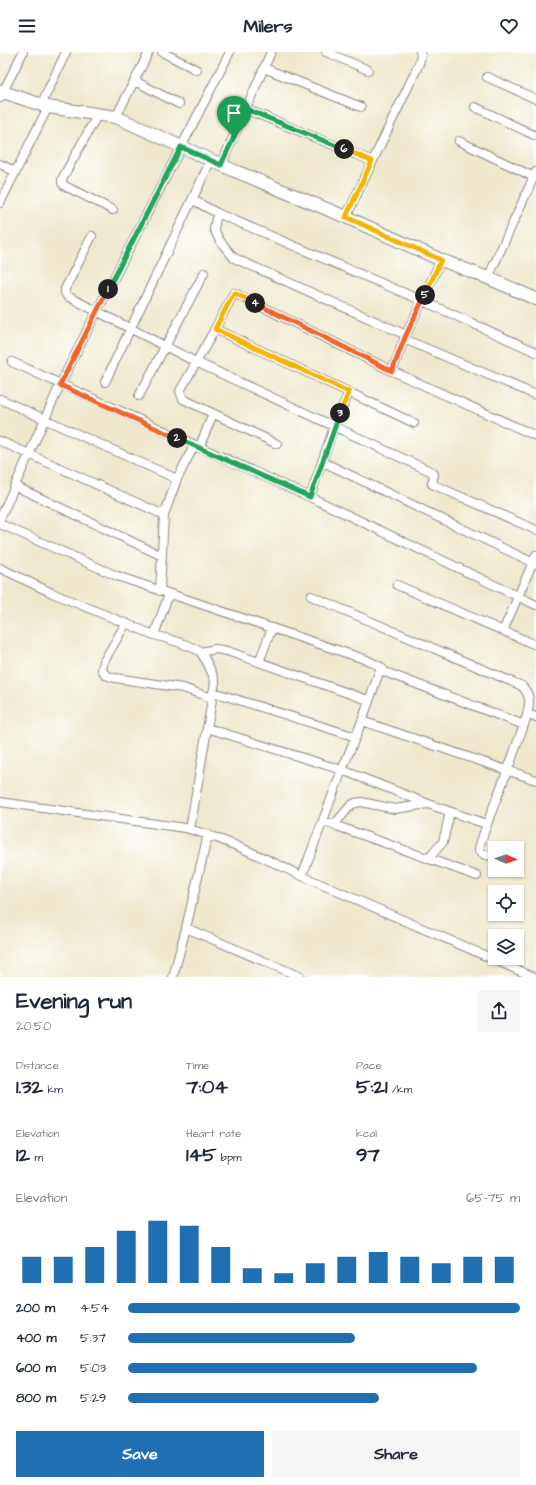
<!DOCTYPE html>
<html lang="en">
<head>
<meta charset="utf-8">
<style>
  :root { --surface:#fff; --page:#f6f6f7; --text:#1f2937; --muted:#747a83; --accent:#1f6fb2 }
  body { margin:0; font-family:"Architects Daughter",sans-serif; background:var(--page); color:var(--text); height:100vh; display:flex; flex-direction:column; font-size:15px; white-space:nowrap }
  * { box-sizing:border-box; margin:0 }
  p { font-size:13px; color:var(--muted) }
  .icon { flex:none; width:22px; height:22px; fill:none; stroke:currentColor; stroke-width:2; stroke-linecap:round; stroke-linejoin:round }
  .map { position:relative; height:925px; overflow:hidden }
  .side { display:flex; flex-direction:column; background:var(--surface); flex:1 }
  .side>* { flex:none }
  .needle { width:26px; rotate:92deg }
  .fabs { position:absolute; left:488px; top:789px; display:grid; gap:8px }
  .fabs a { display:grid; place-items:center; width:36px; height:36px; border-radius:0px; background:var(--surface); box-shadow:0 1px 3px #0004; font-size:20px }
  .pin { position:absolute; display:grid; place-items:center; width:34px; height:34px; color:#fff; margin:-41px -17px; border-radius:50% 50% 50% 0; rotate:-45deg; box-shadow:0 0 4px #0007 }
  .pin .icon { rotate:45deg }
  .km { position:absolute; width:20px; height:20px; margin:-10px; border-radius:50%; background:#222; color:#fff; font-size:11px; line-height:20px; text-align:center }
  .round { display:grid; place-items:center; flex:none; width:42px; height:42px; border-radius:0px; background:var(--page) }
  .headline { display:flex; align-items:center; justify-content:space-between; height:68px; padding:0 16px }
  h1 { font-size:22px; font-weight:700; line-height:30px }
  .figures { display:grid; grid-template-columns:repeat(3,1fr); gap:6px; height:68px; padding:4px 16px }
  .figures div { display:grid; align-content:center }
  .figures b { font-size:20px; font-weight:700 }
  .figures small { font-size:11px; font-weight:400 }
  .figures p { font-size:11px }
  .chart { height:112px; padding:8px 16px }
  .chart p { display:flex; justify-content:space-between }
  .chart svg { width:100%; height:72px; margin-top:4px; stroke:var(--accent); stroke-width:6 }
  .cta { display:flex; gap:8px; margin-top:auto; padding:8px 16px }
  .cta a { flex:1; height:46px; border-radius:0px; background:var(--accent); color:#fff; font-size:16px; font-weight:700; line-height:46px; text-align:center }
  .cta a+a { background:var(--page); color:var(--text) }
  ul { padding:0 16px; list-style:none; font-size:13px }
  li { display:grid; grid-template-columns:64px 48px 1fr; align-items:center; height:30px }
  li i { height:10px; border-radius:5px; background:var(--accent) }
  header { display:flex; justify-content:space-between; align-items:center; height:52px; padding:0 16px; background:var(--surface); font-size:18px; font-weight:700 }
  .map>svg:first-child { display:block }
  .lines { fill:none; stroke-linecap:round; stroke-linejoin:round }
  .street-casing { stroke:#888584; stroke-width:10 }
  .secondary-casing { stroke:#888584; stroke-width:14 }
  .street { stroke:#fff; stroke-width:8 }
  .secondary { stroke:#fff; stroke-width:12 }
  .split-1-casing { stroke:#fff; stroke-width:8 }
  .split-2-casing { stroke:#fff; stroke-width:8 }
  .split-3-casing { stroke:#fff; stroke-width:8 }
  .split-4-casing { stroke:#fff; stroke-width:8 }
  .split-5-casing { stroke:#fff; stroke-width:8 }
  .split-6-casing { stroke:#fff; stroke-width:8 }
  .split-7-casing { stroke:#fff; stroke-width:8 }
  .split-1 { stroke:#22a559; stroke-width:5 }
  .split-2 { stroke:#f0652b; stroke-width:5 }
  .split-3 { stroke:#22a559; stroke-width:5 }
  .split-4 { stroke:#f5b400; stroke-width:5 }
  .split-5 { stroke:#f0652b; stroke-width:5 }
  .split-6 { stroke:#f5b400; stroke-width:5 }
  .split-7 { stroke:#22a559; stroke-width:5 }
</style>
</head>
<body>
<header><svg class="icon" aria-label="menu" viewBox="0 0 24 24"><path d="M4 6h16M4 12h16M4 18h16"/></svg>Milers<svg class="icon" aria-label="heart" viewBox="0 0 24 24"><path d="M12 20l-8-8c-3-5 5-10 8-4 3-6 11-1 8 4z"/></svg></header>
<div class="map">
<svg width="536" height="925" viewBox="0 0 536 925">
  <rect width="100%" height="100%" fill="#fff"/>
  <filter id="ink" filterUnits="userSpaceOnUse"><feTurbulence type="fractalNoise" baseFrequency=".025" numOctaves="2"/><feDisplacementMap in="SourceGraphic" scale="8" xChannelSelector="R" yChannelSelector="G"/><feConvolveMatrix kernelMatrix="1 2 1 2 8 2 1 2 1" color-interpolation-filters="sRGB"/></filter>
  <filter id="wash" filterUnits="userSpaceOnUse"><feTurbulence type="fractalNoise" baseFrequency=".012" numOctaves="4" result="noise"/><feDisplacementMap in="SourceGraphic" scale="16" xChannelSelector="R" yChannelSelector="G"/><feGaussianBlur stdDeviation="0.9" result="paint"/><feColorMatrix in="noise" values="0 0 0 0 0 0 0 0 0 0 0 0 0 0 0 0 0 1.4 0 .05"/><feComposite in="paint" operator="in"/></filter>
  <g filter="url(#wash)">
    <rect width="100%" height="100%" fill="#efe8cd"/>
  </g>
  <g filter="url(#ink)">
    <g class="lines">
      <defs>
        <path id="street" d="M 162,0 L 197,18
          M 326,0 L 368,18
          M 264,16 L 361,55
          M 487,25 L 536,47
          M 135,29 L 179,52
          M 0,46 L 23,0
          M 41,53 L 66,0
          M 475,55 L 536,84
          M 246,57 L 372,109
          M 98,62 L 62,127 L 62,131 L 65,134 L 113,158
          M 116,65 L 149,0
          M 459,89 L 534,125
          M 0,112 L 16,120
          M 221,113 L 271,0
          M 193,148 L 217,161 L 423,249 L 536,300
          M 0,151 L 48,55
          M 217,161 L 214,177 L 220,189 L 234,206 L 406,283
          M 346,165 L 419,12 L 421,3 L 420,0
          M 92,184 L 65,237 L 65,241 L 67,244 L 196,310 L 432,420 L 434,422 L 432,432 L 536,478
          M 488,226 L 536,120
          M 215,277 L 234,241 L 392,319 L 406,283 L 441,208
          M 404,287 L 536,343
          M 12,310 L 310,445 L 536,553
          M 392,319 L 536,384
          M 105,330 L 211,108
          M 139,344 L 204,221
          M 0,347 L 177,427
          M 0,389 L 164,463
          M 277,392 L 183,347 L 180,339 L 215,277 L 414,371
          M 199,396 L 213,362
          M 323,410 L 536,512
          M 15,434 L 162,504
          M 310,445 L 334,375 L 349,340
          M 0,467 L 60,333 L 97,259 L 230,0
          M 0,472 L 117,524 L 367,608 L 381,615 L 385,620 L 524,673
          M 0,516 L 52,541 L 154,583
          M 397,533 L 536,593
          M 160,539 L 164,463 L 177,427 L 194,394
          M 169,542 L 154,583 C 166,586 189,593 199,599 C 204,603 214,624 215,630 L 190,777
          M 311,544 L 522,634 C 525,638 529,642 529,648 C 530,661 522,677 518,689 C 506,725 490,760 479,796 L 479,799 L 485,803 L 495,804
          M 126,571 L 104,609 L 102,617 L 105,623 L 115,626 L 183,636 L 212,646
          M 503,579 L 536,503
          M 200,600 L 216,597 L 227,599 L 368,648
          M 259,610 L 272,576
          M 381,615 L 362,669 L 342,718 L 302,824 L 534,925
          M 213,640 L 356,685
          M 527,662 L 536,665
          M 362,669 L 536,728
          M 207,676 L 342,718 L 431,753 L 486,772
          M 0,750 L 185,776 C 227,787 263,806 302,824
          M 323,769 L 477,824
          M 334,773 L 351,753 L 355,751 L 361,750 L 395,757 L 428,752
          M 429,806 L 443,790 L 450,760
          M 186,876 L 301,925
          M 173,925 L 186,876 L 208,782"/>
        <path id="secondary" d="M 0,39 L 48,55 L 116,65 L 235,119 L 346,165 L 441,208 L 488,226 L 536,247"/>
      </defs>
      <!-- street casing -->
      <use href="#street" class="street-casing"/>
      <!-- secondary casing -->
      <use href="#secondary" class="secondary-casing"/>
      <!-- street -->
      <use href="#street" class="street"/>
      <!-- secondary -->
      <use href="#secondary" class="secondary"/>
    </g>
  </g>
  <g class="lines" filter="url(#ink)">
    <defs>
      <path id="split-1" d="M 108,237 L 181,95 L 221,113 L 234,85"/>
      <path id="split-2" d="M 108,237 L 60,333 L 177,386"/>
      <path id="split-3" d="M 177,386 L 310,445 L 340,361"/>
      <path id="split-4" d="M 255,251 L 234,241 L 215,277 L 349,340 L 340,361"/>
      <path id="split-5" d="M 255,251 L 392,319 L 406,283 L 425,243"/>
      <path id="split-6" d="M 344,97 L 372,109 L 346,165 L 441,208 L 425,243"/>
      <path id="split-7" d="M 234,85 L 246,57 L 344,97"/>
    </defs>
    <!-- split-1 casing -->
    <use href="#split-1" class="split-1-casing"/>
    <!-- split-2 casing -->
    <use href="#split-2" class="split-2-casing"/>
    <!-- split-3 casing -->
    <use href="#split-3" class="split-3-casing"/>
    <!-- split-4 casing -->
    <use href="#split-4" class="split-4-casing"/>
    <!-- split-5 casing -->
    <use href="#split-5" class="split-5-casing"/>
    <!-- split-6 casing -->
    <use href="#split-6" class="split-6-casing"/>
    <!-- split-7 casing -->
    <use href="#split-7" class="split-7-casing"/>
    <!-- split-1 -->
    <use href="#split-1" class="split-1"/>
    <!-- split-2 -->
    <use href="#split-2" class="split-2"/>
    <!-- split-3 -->
    <use href="#split-3" class="split-3"/>
    <!-- split-4 -->
    <use href="#split-4" class="split-4"/>
    <!-- split-5 -->
    <use href="#split-5" class="split-5"/>
    <!-- split-6 -->
    <use href="#split-6" class="split-6"/>
    <!-- split-7 -->
    <use href="#split-7" class="split-7"/>
  </g>
</svg>
<div class="fabs">
<a><svg class="needle" viewBox="-14 -14 28 28"><path d="M0-13l5 13h-10z" fill="#e53935"/><path d="M0 13l5-13h-10z" fill="#747a83"/></svg></a>
<a><svg class="icon" aria-label="locate" viewBox="0 0 24 24"><circle cx="12" cy="12" r="6"/><path d="M12 2v4M12 18v4M2 12h4M18 12h4"/></svg></a>
<a><svg class="icon" aria-label="layers" viewBox="0 0 24 24"><path d="M12 4l9 5-9 5-9-5zM3 14l9 5 9-5"/></svg></a>
</div>
<div class="pin" style="left:234px;top:85px;background:#1e9e55"><svg class="icon" aria-label="arrive" viewBox="0 0 24 24"><path d="M6 21V4h12l-3 4 3 4H6"/></svg></div>
<b class="km" style="left:108px;top:237px">1</b>
<b class="km" style="left:177px;top:386px">2</b>
<b class="km" style="left:340px;top:361px">3</b>
<b class="km" style="left:255px;top:251px">4</b>
<b class="km" style="left:425px;top:243px">5</b>
<b class="km" style="left:344px;top:97px">6</b>
</div>
<section class="side">
<div class="headline"><div><h1>Evening run</h1><p>20:50</p></div><a class="round"><svg class="icon" aria-label="share" viewBox="0 0 24 24"><path d="M12 15V3M7 8l5-5 5 5M5 13v7h14v-7"/></svg></a></div>
<div class="figures">
<div><p>Distance</p><b>1.32<small> km</small></b></div>
<div><p>Time</p><b>7:04</b></div>
<div><p>Pace</p><b>5:21<small> /km</small></b></div>
</div>
<div class="figures">
<div><p>Elevation</p><b>12<small> m</small></b></div>
<div><p>Heart rate</p><b>145<small> bpm</small></b></div>
<div><p>kcal</p><b>97</b></div>
</div>
<div class="chart"><p><span>Elevation</span>65–75 m</p>
<svg viewBox="0 0 160 44" preserveAspectRatio="none"><path d="M5 44V28M15 44V28M25 44V22M35 44V12M45 44V6M55 44V9M65 44V22M75 44V35M85 44V38M95 44V32M105 44V28M115 44V25M125 44V28M135 44V32M145 44V28M155 44V28"/></svg>
</div>
<ul>
<li><b>200 m</b>4:54<i style="width:100%"></i></li>
<li><b>400 m</b>5:37<i style="width:58%"></i></li>
<li><b>600 m</b>5:03<i style="width:89%"></i></li>
<li><b>800 m</b>5:29<i style="width:64%"></i></li>
</ul>
<div class="cta"><a>Save</a><a>Share</a></div>
</section>
</body>
</html>
